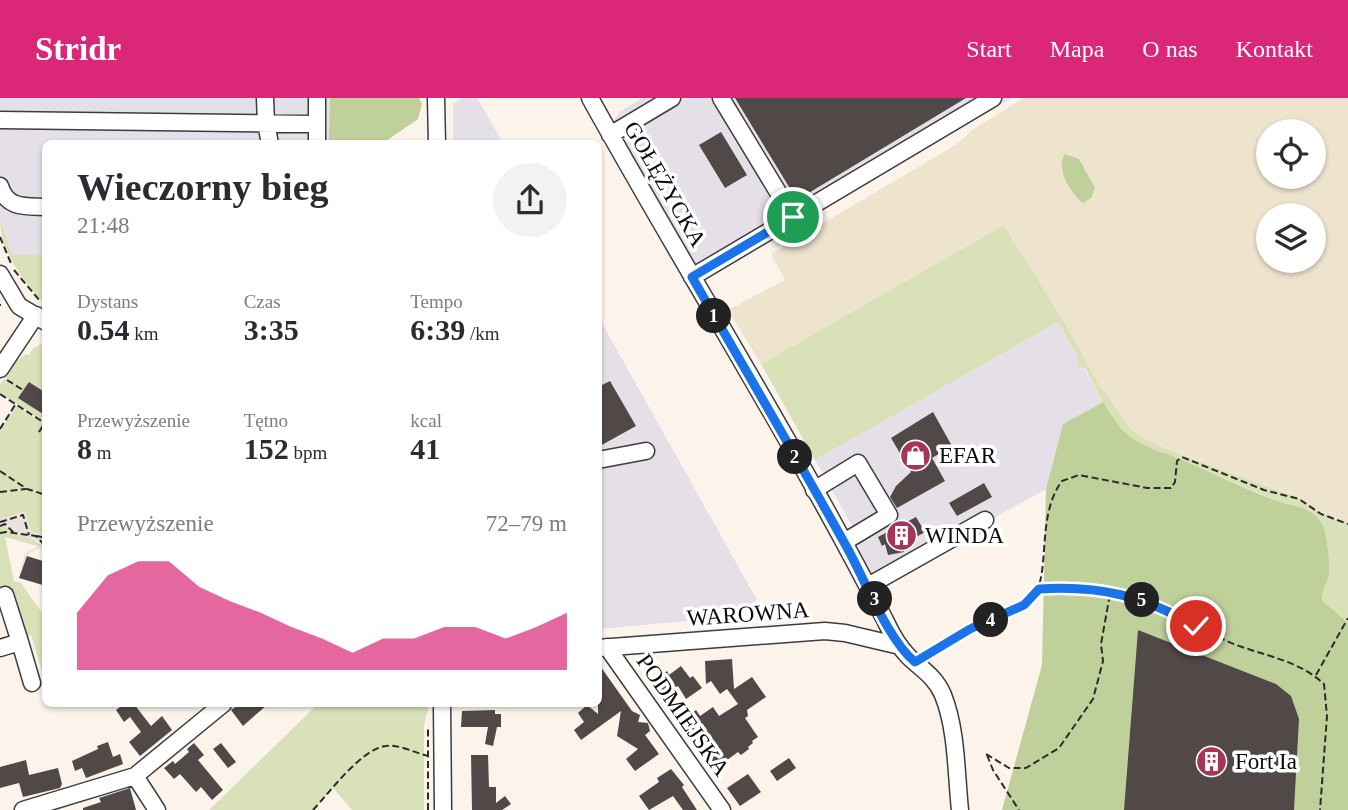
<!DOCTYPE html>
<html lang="pl">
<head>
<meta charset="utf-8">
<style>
  :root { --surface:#fff; --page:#f2f2f3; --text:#2b2b33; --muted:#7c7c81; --accent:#db2777 }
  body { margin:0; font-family:Georgia,serif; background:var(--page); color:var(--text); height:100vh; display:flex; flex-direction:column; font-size:26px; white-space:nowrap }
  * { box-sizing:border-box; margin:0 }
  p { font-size:23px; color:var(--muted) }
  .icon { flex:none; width:38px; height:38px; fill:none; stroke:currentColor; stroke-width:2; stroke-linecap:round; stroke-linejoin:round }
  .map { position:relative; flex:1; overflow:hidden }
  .sheet { position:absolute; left:42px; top:42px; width:560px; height:567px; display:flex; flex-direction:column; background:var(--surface); border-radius:10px; box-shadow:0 2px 5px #0004 }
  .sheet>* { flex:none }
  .controls { position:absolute; left:1256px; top:21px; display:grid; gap:14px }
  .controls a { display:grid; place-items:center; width:70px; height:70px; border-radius:50%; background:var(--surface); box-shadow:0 2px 5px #0004; font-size:35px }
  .pin { position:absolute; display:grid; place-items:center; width:60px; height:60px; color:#fff; margin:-30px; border:4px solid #fff; border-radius:50%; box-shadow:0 2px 7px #0007 }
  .km { position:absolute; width:35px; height:35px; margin:-18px; border-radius:50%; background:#222; color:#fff; font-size:19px; line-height:35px; text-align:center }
  .round { display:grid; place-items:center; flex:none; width:74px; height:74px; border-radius:37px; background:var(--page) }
  .head { display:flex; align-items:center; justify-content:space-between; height:119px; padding:0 35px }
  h1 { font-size:38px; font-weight:600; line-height:52px }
  .metrics { display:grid; grid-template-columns:repeat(3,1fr); gap:10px; height:119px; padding:7px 35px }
  .metrics div { display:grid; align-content:center }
  .metrics b { font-size:30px; font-weight:600 }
  .metrics small { font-size:19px; font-weight:400 }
  .metrics p { font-size:19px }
  .chart { height:196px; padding:14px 35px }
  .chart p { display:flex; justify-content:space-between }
  .chart svg { width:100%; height:126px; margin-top:7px; fill:var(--accent); opacity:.7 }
  header { display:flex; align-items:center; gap:42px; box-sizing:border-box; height:98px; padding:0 35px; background:var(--accent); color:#fff }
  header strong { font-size:33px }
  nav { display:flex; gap:38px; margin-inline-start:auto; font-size:24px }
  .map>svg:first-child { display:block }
  .industrial { fill:#e5dfe8 }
  .farmland { fill:#eee3cd; fill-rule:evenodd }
  .green { fill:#d8e1b8 }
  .forest { fill:#c0d09a }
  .plaza { fill:#eae2db }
  .building { fill:#514948 }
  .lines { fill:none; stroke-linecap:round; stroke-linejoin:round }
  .minor-casing { stroke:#3d3d3d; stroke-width:19 }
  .path { stroke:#2c2c2c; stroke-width:2; stroke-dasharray:7 3.5; stroke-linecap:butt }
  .minor { stroke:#fff; stroke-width:16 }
  .route-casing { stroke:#fff; stroke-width:14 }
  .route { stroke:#1a73e8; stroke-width:9 }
  .labels { text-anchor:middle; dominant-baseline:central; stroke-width:7; stroke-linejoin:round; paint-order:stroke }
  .street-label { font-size:23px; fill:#0a0a0a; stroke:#fff }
  .poi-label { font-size:23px; fill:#0a0a0a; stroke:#fff; text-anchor:start }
</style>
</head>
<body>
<header>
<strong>Stridr</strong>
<nav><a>Start</a><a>Mapa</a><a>O nas</a><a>Kontakt</a></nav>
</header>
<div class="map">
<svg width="1348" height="712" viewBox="0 0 1348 712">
  <rect width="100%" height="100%" fill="#fcf4ea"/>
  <!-- industrial -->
  <path class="industrial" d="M 0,0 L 340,0 L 340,45 L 46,46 L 45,157 L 12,158 L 0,121 Z
    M 462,0 L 477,0 L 503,45 L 453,45 L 453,6 Z
    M 643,0 L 1012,0 L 704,183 L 612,26 L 619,14 Z
    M 598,218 L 757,502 L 745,509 L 699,522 L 599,531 Z
    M 1058,224 L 1103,304 L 1063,326 L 1046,391 L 882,482 L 879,476 L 870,476 L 858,455 L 860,450 L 857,444 L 860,442 L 815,362 Z"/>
  <!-- farmland -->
  <path class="farmland" d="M 1024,0 L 1348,0 L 1348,425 L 1331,420 L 1296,399 L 1176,355 L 1149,343 L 1131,331 L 1098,285 L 1069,232 L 1004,127 L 761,266 L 728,212 L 785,182 L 771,156 L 957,46 L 972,32 ZM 1269,33 L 1314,33 L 1314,79 L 1269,79 ZM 1269,117 L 1314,117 L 1314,163 L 1269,163 Z"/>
  <!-- green -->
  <path class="green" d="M 0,121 L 12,157 L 45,157 L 45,206 C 23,182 0,155 0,121 Z
    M 1004,127 L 1069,232 L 1098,285 L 1131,331 L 1149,343 L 1176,355 L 1296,399 L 1331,420 L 1348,425 L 1348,525 L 1322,502 C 1323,489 1326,488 1329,478 C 1331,469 1327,438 1324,430 C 1316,408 1292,409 1275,402 C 1245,390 1216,376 1187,364 C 1168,356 1149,352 1133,341 C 1110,324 1098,294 1085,270 L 1078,269 L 1078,259 L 1058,224 L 815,362 L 761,266 Z
    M 41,246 L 45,251 L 45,295 L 19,300 L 45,318 L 45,325 L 0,295 L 0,287 L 4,281 L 14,287 L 5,279 L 16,263 L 26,256 L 29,257 L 33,250 Z
    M 16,308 L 43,325 L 39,334 L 45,327 L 45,437 L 30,433 L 24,414 L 0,421 L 0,332 Z
    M 5,428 C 17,439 34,438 45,450 L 5,439 L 14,483 L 21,485 L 45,519 L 45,588 L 36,591 L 45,583 L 31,537 L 22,539 L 0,496 L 0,429 Z
    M 318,606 L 429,606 L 424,628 L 424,712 L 352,712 L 333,690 L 314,712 L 209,712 Z"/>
  <!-- forest -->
  <path class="forest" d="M 330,0 L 419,0 L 422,6 L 418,21 L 383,45 L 329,45 Z
    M 1065,56 L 1079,61 L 1095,90 L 1091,100 L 1083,105 C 1071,96 1055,70 1065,56 Z
    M 1103,304 C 1111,317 1120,332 1133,341 C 1150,352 1169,356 1187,364 C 1216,376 1245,391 1275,402 C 1292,409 1316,408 1324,430 C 1327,439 1331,469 1329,478 C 1326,488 1323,489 1322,502 L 1348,525 L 1348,712 L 1002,712 L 1042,567 L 1046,391 L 1063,326 Z"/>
  <!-- plaza -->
  <path class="plaza" d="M 25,414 L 30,433 L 45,437 L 45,442 L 42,444 L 45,452 L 39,450 L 28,456 L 23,470 L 21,470 L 25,456 L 38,448 L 44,449 L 39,443 L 4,434 L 10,433 L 5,428 L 0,429 L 0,421 Z"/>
  <!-- building -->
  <path class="building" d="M 735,0 L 966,0 L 797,102 Z
    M 721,34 L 747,77 L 725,90 L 699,47 Z
    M 610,283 L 636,328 L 598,349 L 598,289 Z
    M 29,284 L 46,295 L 46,318 L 18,300 Z
    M 933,314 L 952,348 L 932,360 L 945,383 L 897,410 L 890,399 L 896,388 L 911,374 L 891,340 Z
    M 984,385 L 992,399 L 957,418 L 949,405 Z
    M 916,419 L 925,434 L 902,447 L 904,454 L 888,457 L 885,446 L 882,448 L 878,439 Z
    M 27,458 L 46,464 L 46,488 L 19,480 Z
    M 1138,532 L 1276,586 L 1291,598 L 1299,621 L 1294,712 L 1124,712 Z
    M 732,561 L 734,591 L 752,579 L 766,599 L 747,612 L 748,618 L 745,620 L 758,639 L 752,643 L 753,645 L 748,649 L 749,651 L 741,657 L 738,654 L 723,665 L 726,669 L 716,676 L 680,624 L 696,612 L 700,618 L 713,609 L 719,618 L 738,606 L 727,591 L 720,596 L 711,583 L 706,586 L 705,563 Z
    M 598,565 L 632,613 L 640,617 L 638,624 L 648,625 L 650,633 L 645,637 L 659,656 L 635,673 L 626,661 L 638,651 L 617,638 L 621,613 L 581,642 L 574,632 L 584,624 L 578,615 L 587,607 L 598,616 Z
    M 681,568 L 690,580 L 693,578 L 702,590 L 686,601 L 678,588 L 663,598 L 661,595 L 659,596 L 651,584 L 667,573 L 669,577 Z
    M 124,606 L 134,606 L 151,628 L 162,618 L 172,632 L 140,658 L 129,644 L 141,634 L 130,619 L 124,624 L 116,612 Z
    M 240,606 L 268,606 L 243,628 L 231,612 Z
    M 495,612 L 495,616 L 501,616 L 501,629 L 497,629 L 493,648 L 485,646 L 488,629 L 461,629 L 462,613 Z
    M 108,644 L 113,659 L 120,656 L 123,666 L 86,680 L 82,670 L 75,673 L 72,663 L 98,651 L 97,648 Z
    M 194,645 L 204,657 L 198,662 L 223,692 L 212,702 L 201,689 L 196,694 L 180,676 L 174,681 L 164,670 L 173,663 L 175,666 L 189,654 L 187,651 Z
    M 221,645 L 236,664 L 228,670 L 213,651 Z
    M 471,657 L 488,657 L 489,689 L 496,689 L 496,705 L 505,698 L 511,706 L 502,712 L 472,712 Z
    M 789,660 L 796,670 L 777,683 L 770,673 Z
    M 26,662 L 29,677 L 58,670 L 62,686 L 60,690 L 23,699 L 19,685 L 0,690 L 0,669 Z
    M 671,671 L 684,687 L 682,689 L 697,712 L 683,712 L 673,698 L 649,712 L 639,698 L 659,684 L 657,680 Z
    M 748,676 L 761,694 L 740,708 L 727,690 Z
    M 130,690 L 136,712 L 83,712 L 83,710 L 101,704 L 99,700 Z"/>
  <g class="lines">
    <defs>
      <path id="minor" d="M 265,0 L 266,25 L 270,46
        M 436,0 L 437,46
        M 590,0 C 687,175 794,344 885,522 C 891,535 898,548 908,558 C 921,571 935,578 943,597 C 957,632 956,675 960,712
        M 0,22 L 317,26
        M 610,37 L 672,0
        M 317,46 L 317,0
        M 0,88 C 7,111 25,108 46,109
        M 793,119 L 993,0
        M 0,176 L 19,208 L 46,224
        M 692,179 L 793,119 L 721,0
        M 0,271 L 36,217
        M 598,362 L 646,353
        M 814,392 L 858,365 L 889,417 L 844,444
        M 868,488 L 985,422
        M 5,497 L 20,544
        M 607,549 L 722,712
        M 0,550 L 20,544 L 32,585
        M 598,550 L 825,533 L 845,535 L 900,548
        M 442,606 L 443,712
        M 135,678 L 157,712
        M 23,712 L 135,678 L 223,606"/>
    </defs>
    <!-- minor casing -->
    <use href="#minor" class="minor-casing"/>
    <!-- path -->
    <path class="path" d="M 0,139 L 12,168
      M 14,172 L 40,203
      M 0,207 L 1,207
      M 45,247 L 46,249
      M 7,282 L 23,292
      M 0,296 L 46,326
      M 0,331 L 15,307
      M 39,334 L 44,326
      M 0,373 L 27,391 L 46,397
      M 0,394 L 26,391
      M 0,424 L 23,417 L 29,437
      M 0,428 L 5,426 L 14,435
      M 0,435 L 6,434 L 36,438 L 46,449
      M 37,438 L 46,440
      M 1039,491 C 1083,488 1129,493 1169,513 C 1194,525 1216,540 1242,549 C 1271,559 1300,564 1324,586 L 1327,618 L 1320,712
      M 927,556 C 941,547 955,538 969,531 C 989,521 1016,517 1032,500 C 1052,478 1035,419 1062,383 L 1079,377 L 1147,390 L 1171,390 L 1175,384 L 1177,363 L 1182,359 L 1264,392 L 1299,401 L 1321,416 L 1348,426
      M 1316,577 L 1348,520
      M 986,656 L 1009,670 L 1026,670 L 1059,650 L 1093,601 L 1103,563 L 1101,546 L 1110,496
      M 987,657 L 993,672 L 1019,712
      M 313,712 C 330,694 361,651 386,648 C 399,646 415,655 428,658
      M 428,712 L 428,631"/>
    <!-- minor -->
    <use href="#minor" class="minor"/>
  </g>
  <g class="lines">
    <defs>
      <path id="route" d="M 793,119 L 692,179 C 743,268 795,356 845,446 C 864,479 887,541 915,564 L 970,531 L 1024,507 L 1039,491 C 1100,487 1143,498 1196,528"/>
    </defs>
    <!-- route casing -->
    <use href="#route" class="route-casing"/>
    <!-- route -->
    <use href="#route" class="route"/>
  </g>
  <!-- icons -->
  <defs>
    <symbol id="shop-disc" viewBox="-11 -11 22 22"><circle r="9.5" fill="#a63559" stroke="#fff"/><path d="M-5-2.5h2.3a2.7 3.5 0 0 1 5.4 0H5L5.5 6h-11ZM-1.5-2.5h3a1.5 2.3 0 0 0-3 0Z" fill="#fff"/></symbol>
    <symbol id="building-disc" viewBox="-11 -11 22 22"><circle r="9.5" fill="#a63559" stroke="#fff"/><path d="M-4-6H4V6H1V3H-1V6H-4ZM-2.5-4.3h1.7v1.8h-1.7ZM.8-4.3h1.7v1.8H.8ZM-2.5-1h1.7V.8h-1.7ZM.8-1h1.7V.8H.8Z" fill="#fff"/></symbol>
  </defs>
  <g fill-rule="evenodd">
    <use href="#shop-disc" x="898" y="340" width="35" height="35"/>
    <use href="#building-disc" x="884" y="420" width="35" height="35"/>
    <use href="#building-disc" x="1194" y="646" width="35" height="35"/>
  </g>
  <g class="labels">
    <!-- street labels -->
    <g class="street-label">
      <text transform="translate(665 86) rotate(60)">GOŁĘŻYCKA</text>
      <text transform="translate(748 516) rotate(-4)">WAROWNA</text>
      <text transform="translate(683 617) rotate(55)">PODMIEJSKA</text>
    </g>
    <!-- poi labels -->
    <g class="poi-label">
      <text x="939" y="357">EFAR</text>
      <text x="925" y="437">WINDA</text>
      <text x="1235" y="663">Fort Ia</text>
    </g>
  </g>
</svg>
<div class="controls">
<a><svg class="icon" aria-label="locate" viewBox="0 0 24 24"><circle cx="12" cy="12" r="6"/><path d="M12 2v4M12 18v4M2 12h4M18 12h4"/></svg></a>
<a><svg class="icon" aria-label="layers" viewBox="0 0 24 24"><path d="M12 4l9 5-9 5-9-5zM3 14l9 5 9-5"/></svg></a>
</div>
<div class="pin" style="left:793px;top:119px;background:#1e9e55"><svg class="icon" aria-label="arrive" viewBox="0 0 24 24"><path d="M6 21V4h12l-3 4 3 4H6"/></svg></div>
<div class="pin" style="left:1196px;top:528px;background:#d93025"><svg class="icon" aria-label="check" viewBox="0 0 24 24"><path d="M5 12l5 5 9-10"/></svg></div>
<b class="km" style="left:714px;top:218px">1</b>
<b class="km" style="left:795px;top:359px">2</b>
<b class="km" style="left:875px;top:501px">3</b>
<b class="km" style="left:991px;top:522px">4</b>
<b class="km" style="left:1142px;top:502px">5</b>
<section class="sheet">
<div class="head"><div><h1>Wieczorny bieg</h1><p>21:48</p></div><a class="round"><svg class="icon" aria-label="share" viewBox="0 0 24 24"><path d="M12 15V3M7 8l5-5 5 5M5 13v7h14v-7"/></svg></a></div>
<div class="metrics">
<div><p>Dystans</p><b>0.54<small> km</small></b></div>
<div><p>Czas</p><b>3:35</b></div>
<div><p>Tempo</p><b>6:39<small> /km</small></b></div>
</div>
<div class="metrics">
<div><p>Przewyższenie</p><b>8<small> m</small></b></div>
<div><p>Tętno</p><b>152<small> bpm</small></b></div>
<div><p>kcal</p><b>41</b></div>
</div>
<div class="chart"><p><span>Przewyższenie</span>72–79 m</p>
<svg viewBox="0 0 160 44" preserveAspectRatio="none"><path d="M0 44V24L10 11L20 6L30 6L40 15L50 20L60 24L70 29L80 33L90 38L100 33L110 33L120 29L130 29L140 33L150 29L160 24V44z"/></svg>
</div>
</section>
</div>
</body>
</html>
